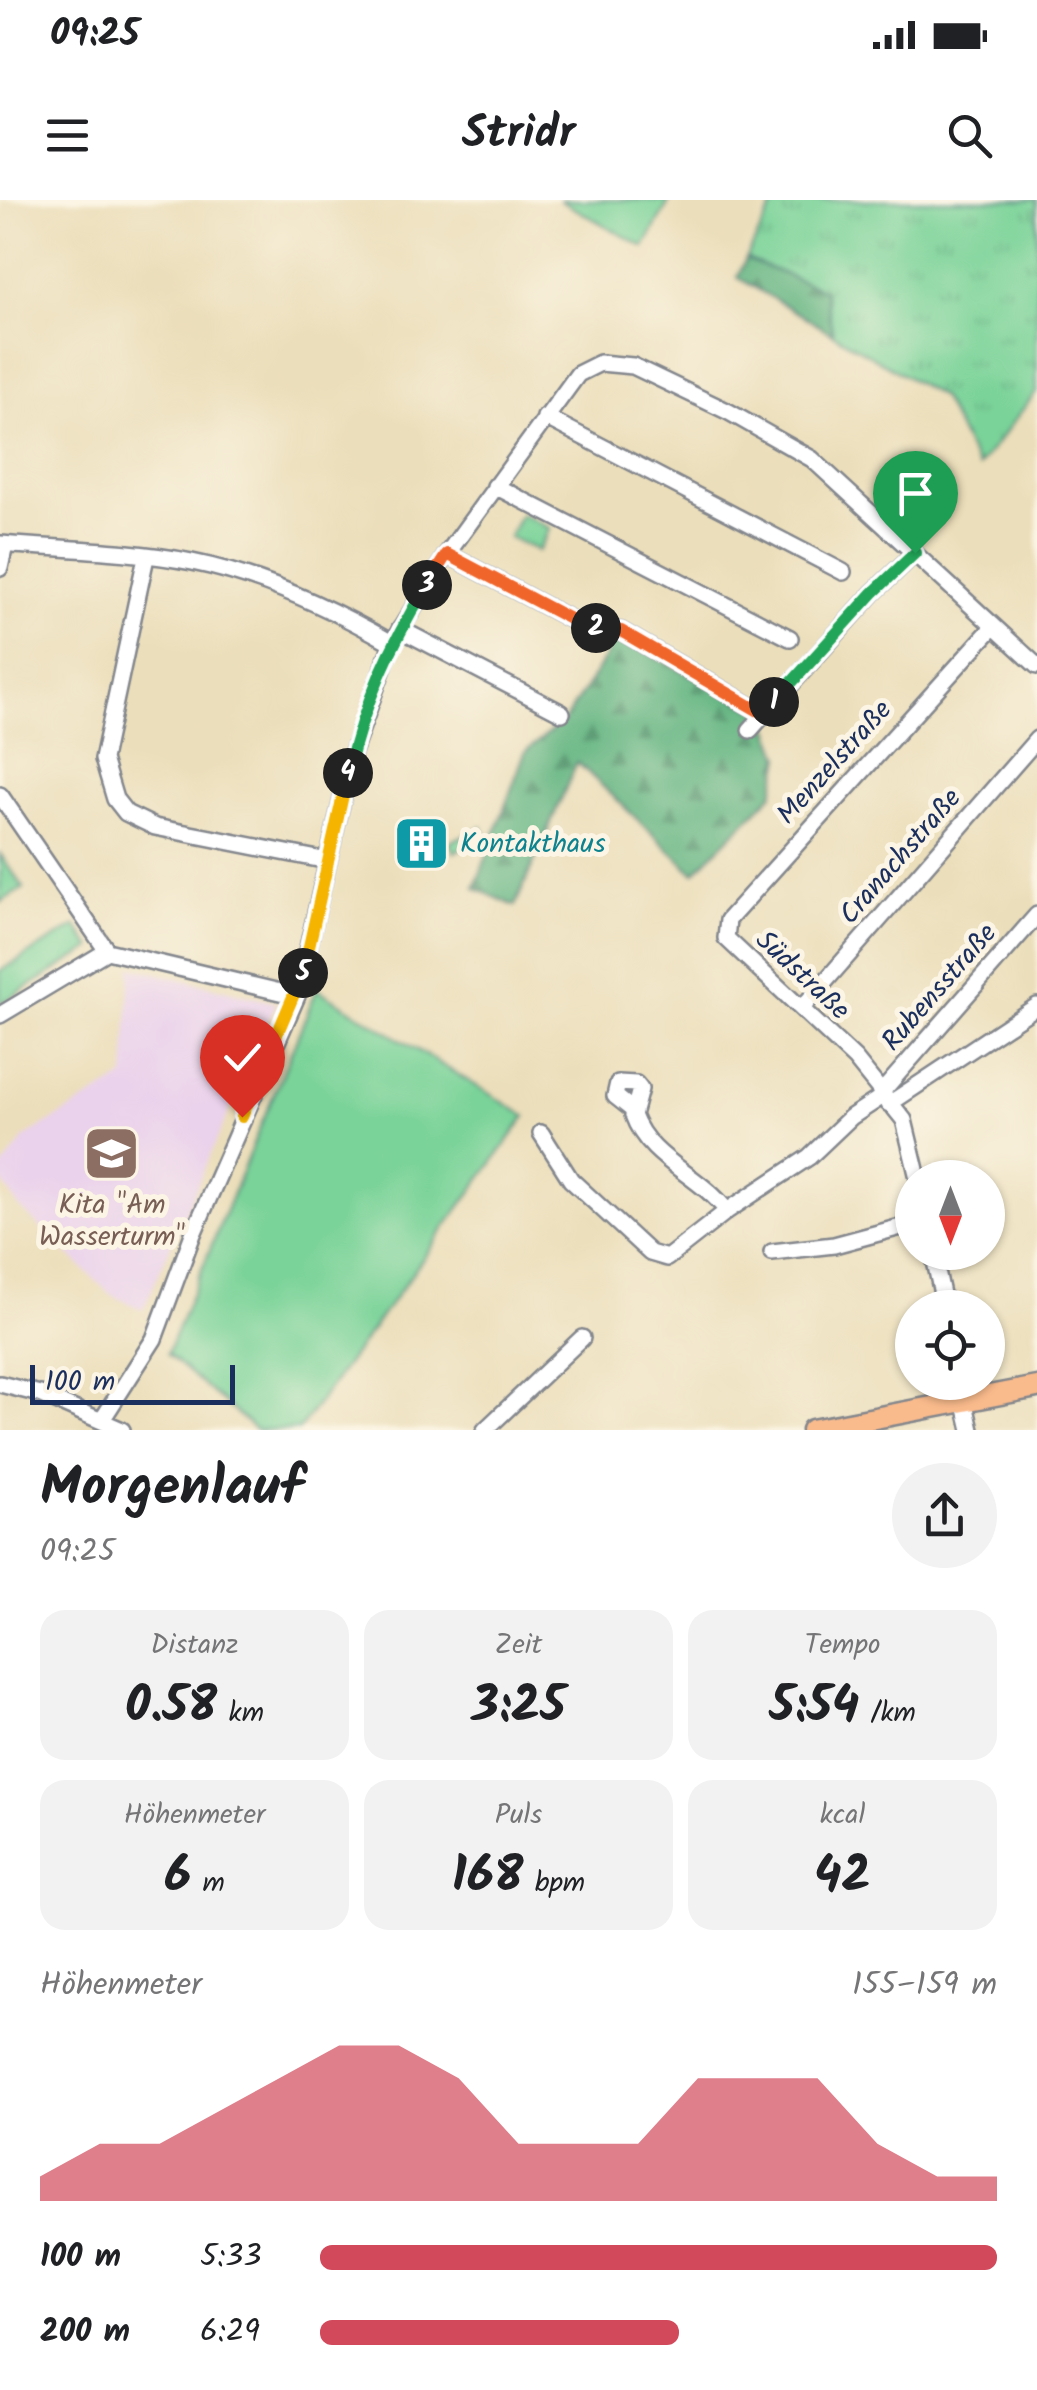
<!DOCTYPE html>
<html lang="de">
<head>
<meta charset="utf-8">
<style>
  :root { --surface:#fff; --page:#f2f2f2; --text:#202124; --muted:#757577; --accent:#d1495b }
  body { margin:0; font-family:Kalam,sans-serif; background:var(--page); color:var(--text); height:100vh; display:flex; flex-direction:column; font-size:38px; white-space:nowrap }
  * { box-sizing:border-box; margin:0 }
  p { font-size:32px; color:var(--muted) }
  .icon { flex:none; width:55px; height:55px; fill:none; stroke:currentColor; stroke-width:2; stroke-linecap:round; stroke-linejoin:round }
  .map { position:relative; height:1230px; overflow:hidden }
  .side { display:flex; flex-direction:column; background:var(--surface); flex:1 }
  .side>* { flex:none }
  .needle { width:65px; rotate:180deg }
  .buttons { position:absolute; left:895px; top:960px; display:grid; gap:20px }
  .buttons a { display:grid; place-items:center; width:110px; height:110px; border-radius:50%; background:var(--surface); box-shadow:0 2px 8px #0004; font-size:50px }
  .scale { position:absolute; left:30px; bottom:25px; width:205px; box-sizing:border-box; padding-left:10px; border:5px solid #1b2f5e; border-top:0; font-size:28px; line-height:35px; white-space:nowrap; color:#1b2f5e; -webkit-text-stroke:8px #fcf5e5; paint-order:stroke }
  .pin { position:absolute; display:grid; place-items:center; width:85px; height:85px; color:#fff; margin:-102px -42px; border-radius:50% 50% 50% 0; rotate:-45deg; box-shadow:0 0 10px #0007 }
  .pin .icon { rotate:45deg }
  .km { position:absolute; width:50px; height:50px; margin:-25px; border-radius:50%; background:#222; color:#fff; font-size:28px; line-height:50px; text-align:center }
  .round { display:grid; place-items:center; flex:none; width:105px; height:105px; border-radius:52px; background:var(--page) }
  .overview { display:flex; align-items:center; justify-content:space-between; height:170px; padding:0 40px }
  h1 { font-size:55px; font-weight:600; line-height:75px }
  .metrics { display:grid; grid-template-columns:repeat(3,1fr); gap:15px; height:170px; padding:10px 40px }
  .metrics div { display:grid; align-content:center; border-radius:25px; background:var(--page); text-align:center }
  .metrics b { font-size:50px; font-weight:600 }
  .metrics small { font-size:28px; font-weight:400 }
  .metrics p { font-size:28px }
  .chart { height:280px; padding:20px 40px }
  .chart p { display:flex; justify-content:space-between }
  .chart svg { width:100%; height:180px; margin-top:10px; fill:var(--accent); opacity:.7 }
  ul { padding:0 40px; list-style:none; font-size:32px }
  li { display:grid; grid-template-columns:160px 120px 1fr; align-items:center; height:75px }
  li i { height:25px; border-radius:12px; background:var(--accent) }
  .status { display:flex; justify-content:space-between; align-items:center; height:70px; padding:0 50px; background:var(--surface); direction:ltr }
  .status svg { height:28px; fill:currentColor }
  header { display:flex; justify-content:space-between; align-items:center; height:130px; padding:0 40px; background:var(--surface); font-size:45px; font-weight:600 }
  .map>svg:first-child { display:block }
  .built { fill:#ead1ec }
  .grass { fill:url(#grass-tufts); stroke:#4a817c; stroke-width:2.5 }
  .forest { fill:url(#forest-firs); stroke:#3f7270; stroke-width:2.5 }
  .green { fill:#7ad399; stroke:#4a817c; stroke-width:2.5 }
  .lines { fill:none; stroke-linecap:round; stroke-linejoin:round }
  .minor-casing { stroke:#83868c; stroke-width:20 }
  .major-casing { stroke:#83868c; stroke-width:25 }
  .minor { stroke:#fff; stroke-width:15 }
  .major { stroke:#fabb8c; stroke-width:20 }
  .split-1-casing { stroke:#fff; stroke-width:20 }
  .split-2-casing { stroke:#fff; stroke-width:20 }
  .split-3-casing { stroke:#fff; stroke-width:20 }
  .split-4-casing { stroke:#fff; stroke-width:20 }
  .split-5-casing { stroke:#fff; stroke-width:20 }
  .split-6-casing { stroke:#fff; stroke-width:20 }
  .split-1 { stroke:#22a559; stroke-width:12 }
  .split-2 { stroke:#f0652b; stroke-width:12 }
  .split-3 { stroke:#f0652b; stroke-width:12 }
  .split-4 { stroke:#22a559; stroke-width:12 }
  .split-5 { stroke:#f5b400; stroke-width:12 }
  .split-6 { stroke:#f5b400; stroke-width:12 }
  .labels { text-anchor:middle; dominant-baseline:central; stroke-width:10; stroke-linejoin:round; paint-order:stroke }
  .street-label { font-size:28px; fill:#1b2f5e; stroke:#fcf5e5 }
  .culture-label { font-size:28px; fill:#0d838f; stroke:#fcf5e5; text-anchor:start }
  .education-label { font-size:28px; fill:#785e54; stroke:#fcf5e5 }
</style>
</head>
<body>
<div class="status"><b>09:25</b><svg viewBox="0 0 49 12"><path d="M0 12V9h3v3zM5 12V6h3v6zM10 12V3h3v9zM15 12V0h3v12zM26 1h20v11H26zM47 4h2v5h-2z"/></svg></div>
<header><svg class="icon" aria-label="menu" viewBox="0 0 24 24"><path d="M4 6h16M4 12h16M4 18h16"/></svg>Stridr<svg class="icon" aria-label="search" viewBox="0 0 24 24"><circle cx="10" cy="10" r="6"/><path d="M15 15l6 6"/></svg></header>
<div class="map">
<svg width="1037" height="1230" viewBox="0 0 1037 1230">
  <defs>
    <pattern id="grass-tufts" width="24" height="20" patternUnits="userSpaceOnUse" patternTransform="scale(2.5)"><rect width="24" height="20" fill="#7ad399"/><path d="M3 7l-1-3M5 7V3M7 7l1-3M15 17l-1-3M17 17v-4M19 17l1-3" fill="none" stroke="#69b586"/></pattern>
    <pattern id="forest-firs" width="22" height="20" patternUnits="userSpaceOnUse" patternTransform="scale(2.5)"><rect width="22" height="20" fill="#63b581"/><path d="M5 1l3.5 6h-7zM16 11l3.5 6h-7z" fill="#51946d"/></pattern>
  </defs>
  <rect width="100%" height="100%" fill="#fcf5e5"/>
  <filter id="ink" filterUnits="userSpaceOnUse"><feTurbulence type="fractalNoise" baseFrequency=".01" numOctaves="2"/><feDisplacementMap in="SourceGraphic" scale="20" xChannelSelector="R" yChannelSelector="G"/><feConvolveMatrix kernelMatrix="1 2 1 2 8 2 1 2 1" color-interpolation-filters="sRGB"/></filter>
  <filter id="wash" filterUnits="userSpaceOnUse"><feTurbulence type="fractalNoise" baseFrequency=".0048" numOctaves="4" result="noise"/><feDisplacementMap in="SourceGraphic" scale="40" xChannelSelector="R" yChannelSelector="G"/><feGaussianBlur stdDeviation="2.25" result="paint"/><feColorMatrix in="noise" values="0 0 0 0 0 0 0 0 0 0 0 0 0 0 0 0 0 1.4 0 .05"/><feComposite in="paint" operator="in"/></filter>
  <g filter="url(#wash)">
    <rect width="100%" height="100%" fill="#ebdeba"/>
    <!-- built -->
    <path class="built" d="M 131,767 L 276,803 L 143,1110 L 110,1094 L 18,1006 L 0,978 L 0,971 L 25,937 L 125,877 Z"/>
    <!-- grass -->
    <path class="grass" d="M 776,0 L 1037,0 L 1037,191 L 978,267 L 941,197 L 833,134 L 823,90 L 746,59 Z
      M 0,654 L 24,688 L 0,702 Z
      M 76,726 L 92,748 L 0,804 L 0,771 Z"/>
    <!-- forest -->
    <path class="forest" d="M 746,59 L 824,90 L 833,134 L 737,77 Z
      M 618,437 L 764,514 L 781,557 L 773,594 L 694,673 L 577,562 L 515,706 L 475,688 L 525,552 L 565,520 Z"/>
    <!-- green -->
    <path class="green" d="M 559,0 L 670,0 L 644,47 Z
      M 521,314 L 550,328 L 538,351 L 509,337 Z
      M 482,627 L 487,637 L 454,652 L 449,642 Z
      M 317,789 L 526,916 L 299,1230 L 256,1230 L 167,1154 Z"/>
  </g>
  <g filter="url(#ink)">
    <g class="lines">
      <defs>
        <path id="minor" d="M 545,217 L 843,372
          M 495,286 L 790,438
          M 0,344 C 63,349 130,350 192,362 C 262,376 331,408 392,443
          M 447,354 L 585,427 L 621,431 L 764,514
          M 146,357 L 103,559 L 115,599 L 126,613 L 155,627 L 328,661
          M 0,368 L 5,345
          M 400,429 L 562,513
          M 750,530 L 873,393 L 915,353
          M 0,595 L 107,751 L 297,796
          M 802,808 L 1037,539
          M 0,815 L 107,751
          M 880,894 L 1037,715
          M 889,904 L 1037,806
          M 634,911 L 615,896 L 618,883 L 636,884 L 640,889 L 633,915 C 649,960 699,974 727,1011 L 809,957 L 851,917 L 883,896
          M 541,933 L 571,980 L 650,1053 L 667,1058 L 727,1011
          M 918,978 L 904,920 L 855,859 L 726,738 L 728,720 L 993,427
          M 772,1052 L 834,1045 L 912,1024
          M 933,1052 L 945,1108
          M 960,1182 L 971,1230
          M 0,1184 L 40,1194 L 122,1230
          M 102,1220 L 154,1139 L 193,1034 L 297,796 L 353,552 L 392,443 L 447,354 L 578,174 L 600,163 L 633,166 L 729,212 L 812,259 L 1037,466
          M 485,1230 L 582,1138"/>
        <path id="major" d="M 812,1230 L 1037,1187"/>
      </defs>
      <!-- minor casing -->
      <use href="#minor" class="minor-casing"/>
      <!-- major casing -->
      <use href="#major" class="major-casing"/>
      <!-- minor -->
      <use href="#minor" class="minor"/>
      <!-- major -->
      <use href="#major" class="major"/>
    </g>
  </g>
  <g class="lines" filter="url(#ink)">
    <defs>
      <path id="split-1" d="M 774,502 L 873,393 L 915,353"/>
      <path id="split-2" d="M 596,428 L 621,431 L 764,514 L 774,502"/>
      <path id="split-3" d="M 427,385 L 447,354 L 585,427 L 596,428"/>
      <path id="split-4" d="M 348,573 C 363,504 391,445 427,385"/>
      <path id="split-5" d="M 303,773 L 348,573"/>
      <path id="split-6" d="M 242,917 L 303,773"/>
    </defs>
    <!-- split-1 casing -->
    <use href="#split-1" class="split-1-casing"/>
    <!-- split-2 casing -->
    <use href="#split-2" class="split-2-casing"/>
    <!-- split-3 casing -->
    <use href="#split-3" class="split-3-casing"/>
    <!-- split-4 casing -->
    <use href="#split-4" class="split-4-casing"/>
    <!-- split-5 casing -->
    <use href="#split-5" class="split-5-casing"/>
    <!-- split-6 casing -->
    <use href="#split-6" class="split-6-casing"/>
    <!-- split-1 -->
    <use href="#split-1" class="split-1"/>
    <!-- split-2 -->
    <use href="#split-2" class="split-2"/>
    <!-- split-3 -->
    <use href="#split-3" class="split-3"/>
    <!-- split-4 -->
    <use href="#split-4" class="split-4"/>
    <!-- split-5 -->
    <use href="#split-5" class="split-5"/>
    <!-- split-6 -->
    <use href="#split-6" class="split-6"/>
  </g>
  <!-- icons -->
  <defs>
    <symbol id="building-square" viewBox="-11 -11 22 22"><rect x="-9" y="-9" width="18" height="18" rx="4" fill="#0f9aa8" stroke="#fcf5e5"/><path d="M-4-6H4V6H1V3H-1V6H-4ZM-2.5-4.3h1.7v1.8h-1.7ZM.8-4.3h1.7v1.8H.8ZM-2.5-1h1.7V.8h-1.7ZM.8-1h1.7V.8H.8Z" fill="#fff"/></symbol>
    <symbol id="school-square" viewBox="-11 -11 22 22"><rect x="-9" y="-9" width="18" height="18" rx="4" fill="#8d6e63" stroke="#fcf5e5"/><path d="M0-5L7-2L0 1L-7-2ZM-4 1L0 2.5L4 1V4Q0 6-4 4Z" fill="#fff"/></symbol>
  </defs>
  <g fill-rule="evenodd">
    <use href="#building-square" x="390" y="612" width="63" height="63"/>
    <use href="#school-square" x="80" y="922" width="63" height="63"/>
  </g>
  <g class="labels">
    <!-- street labels -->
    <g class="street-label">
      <text transform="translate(835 563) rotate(-48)">Menzelstraße</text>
      <text transform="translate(901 657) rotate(-49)">Cranachstraße</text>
      <text transform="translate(802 776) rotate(43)">Südstraße</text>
      <text transform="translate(940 788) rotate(-49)">Rubensstraße</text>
    </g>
    <!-- culture labels -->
    <g class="culture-label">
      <text x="460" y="644">Kontakthaus</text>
    </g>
    <!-- education labels -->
    <g class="education-label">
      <text x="112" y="1005">Kita "Am<tspan x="112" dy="32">Wasserturm"</tspan></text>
    </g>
  </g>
</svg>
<div class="buttons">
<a><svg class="needle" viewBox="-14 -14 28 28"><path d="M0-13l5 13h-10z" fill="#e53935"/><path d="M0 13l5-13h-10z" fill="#757577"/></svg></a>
<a><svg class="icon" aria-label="locate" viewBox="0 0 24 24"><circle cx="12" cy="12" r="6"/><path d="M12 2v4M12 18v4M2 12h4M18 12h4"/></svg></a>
</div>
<div class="scale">100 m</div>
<div class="pin" style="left:915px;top:353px;background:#1e9e55"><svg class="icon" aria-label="arrive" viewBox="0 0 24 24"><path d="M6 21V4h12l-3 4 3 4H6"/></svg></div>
<div class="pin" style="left:242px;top:917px;background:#d93025"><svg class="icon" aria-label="check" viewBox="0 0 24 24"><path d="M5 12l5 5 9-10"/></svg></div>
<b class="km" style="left:774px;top:502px">1</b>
<b class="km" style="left:596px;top:428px">2</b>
<b class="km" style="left:427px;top:385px">3</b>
<b class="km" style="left:348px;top:573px">4</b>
<b class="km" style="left:303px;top:773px">5</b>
</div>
<section class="side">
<div class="overview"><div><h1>Morgenlauf</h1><p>09:25</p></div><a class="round"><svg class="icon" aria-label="share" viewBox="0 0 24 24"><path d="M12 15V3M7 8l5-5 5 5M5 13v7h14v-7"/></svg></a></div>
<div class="metrics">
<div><p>Distanz</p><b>0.58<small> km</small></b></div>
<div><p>Zeit</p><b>3:25</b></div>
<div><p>Tempo</p><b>5:54<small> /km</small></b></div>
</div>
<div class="metrics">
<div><p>Höhenmeter</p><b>6<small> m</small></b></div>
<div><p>Puls</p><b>168<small> bpm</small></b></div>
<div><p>kcal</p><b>42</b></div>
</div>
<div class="chart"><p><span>Höhenmeter</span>155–159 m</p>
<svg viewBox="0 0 160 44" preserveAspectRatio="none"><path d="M0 44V38L10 30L20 30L30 22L40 14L50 6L60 6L70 14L80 30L90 30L100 30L110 14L120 14L130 14L140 30L150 38L160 38V44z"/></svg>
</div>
<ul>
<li><b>100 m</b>5:33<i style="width:100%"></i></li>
<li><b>200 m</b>6:29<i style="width:53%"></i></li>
</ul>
</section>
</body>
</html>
